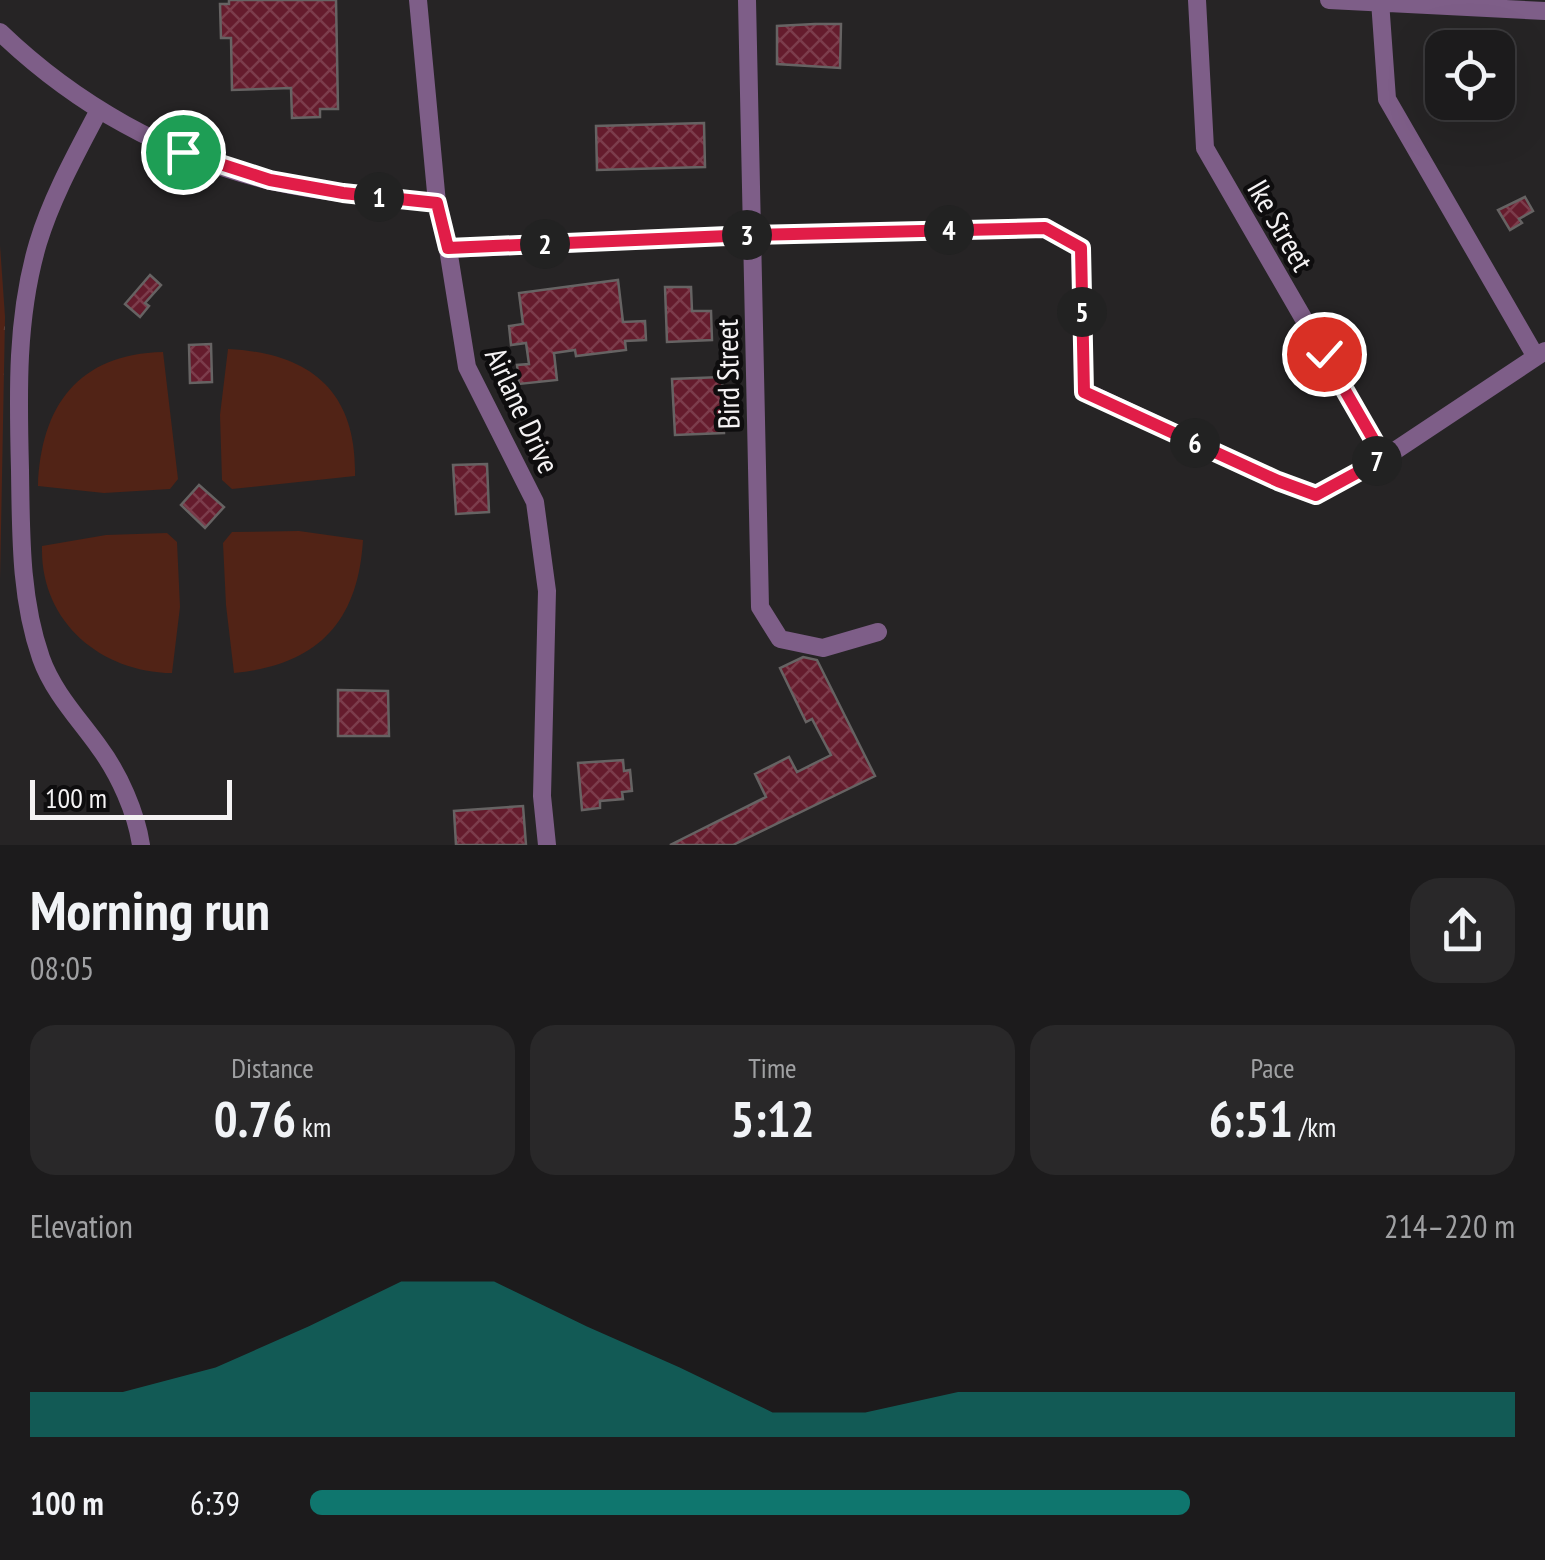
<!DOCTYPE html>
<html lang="en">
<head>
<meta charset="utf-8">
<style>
  :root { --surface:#1c1b1c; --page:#292829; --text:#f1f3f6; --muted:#a0a1a3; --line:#3a393b; --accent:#0f766e }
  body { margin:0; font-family:"PT Sans Narrow",sans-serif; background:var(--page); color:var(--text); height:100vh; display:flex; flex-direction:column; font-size:38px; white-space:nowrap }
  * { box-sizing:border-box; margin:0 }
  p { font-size:32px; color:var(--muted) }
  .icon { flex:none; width:55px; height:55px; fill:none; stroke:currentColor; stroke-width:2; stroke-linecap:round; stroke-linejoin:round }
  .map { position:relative; height:845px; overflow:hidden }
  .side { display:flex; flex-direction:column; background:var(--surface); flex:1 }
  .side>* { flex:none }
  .controls { position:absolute; left:1425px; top:30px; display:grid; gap:20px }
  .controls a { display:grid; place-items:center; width:90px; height:90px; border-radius:20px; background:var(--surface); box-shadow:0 10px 40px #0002,0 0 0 2px var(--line); font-size:50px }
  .scale { position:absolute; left:30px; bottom:25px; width:202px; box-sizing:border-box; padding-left:10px; border:5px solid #f4f2f3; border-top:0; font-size:28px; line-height:35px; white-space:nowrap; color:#f4f2f3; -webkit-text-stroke:8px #0e0d0e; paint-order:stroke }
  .pin { position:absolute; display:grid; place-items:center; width:85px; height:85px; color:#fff; margin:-42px; border:5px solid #fff; border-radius:50%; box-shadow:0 2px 10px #0007 }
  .km { position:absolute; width:50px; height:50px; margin:-25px; border-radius:50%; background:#222; color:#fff; font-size:28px; line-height:50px; text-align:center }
  .round { display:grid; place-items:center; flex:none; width:105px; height:105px; border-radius:30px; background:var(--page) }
  .summary { display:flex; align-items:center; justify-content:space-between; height:170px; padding:0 30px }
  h1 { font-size:55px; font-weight:800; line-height:75px }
  .metrics { display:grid; grid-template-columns:repeat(3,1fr); gap:15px; height:170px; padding:10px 30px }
  .metrics div { display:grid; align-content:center; border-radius:25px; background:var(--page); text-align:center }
  .metrics b { font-size:50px; font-weight:800 }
  .metrics small { font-size:28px; font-weight:400 }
  .metrics p { font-size:28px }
  .chart { height:280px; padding:20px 30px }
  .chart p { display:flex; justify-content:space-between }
  .chart svg { width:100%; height:180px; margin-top:10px; fill:var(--accent); opacity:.7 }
  ul { padding:0 30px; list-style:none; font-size:32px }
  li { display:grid; grid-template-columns:160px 120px 1fr; align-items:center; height:75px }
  li i { height:25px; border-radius:12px; background:var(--accent) }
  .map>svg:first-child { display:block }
  .park { fill:url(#park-crowns) }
  .pitch { fill:#512316 }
  .building { fill:url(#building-cross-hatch); stroke:#666363; stroke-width:2.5 }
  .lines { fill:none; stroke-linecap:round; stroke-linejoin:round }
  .minor { stroke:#7e5e88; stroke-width:18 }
  .route-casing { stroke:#fff; stroke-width:20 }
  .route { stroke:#e11d48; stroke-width:12 }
  .labels { text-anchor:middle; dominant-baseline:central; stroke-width:9; stroke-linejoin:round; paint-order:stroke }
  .street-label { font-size:30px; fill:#f4f2f3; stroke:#0e0d0e }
</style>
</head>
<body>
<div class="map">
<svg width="1545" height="845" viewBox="0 0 1545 845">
  <defs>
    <pattern id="park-crowns" width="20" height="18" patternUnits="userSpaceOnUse" patternTransform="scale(2.5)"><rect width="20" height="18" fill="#512316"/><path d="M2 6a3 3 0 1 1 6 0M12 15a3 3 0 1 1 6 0" fill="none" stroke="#6b4338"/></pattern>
    <pattern id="building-cross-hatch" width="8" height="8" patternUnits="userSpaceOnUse" patternTransform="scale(2.5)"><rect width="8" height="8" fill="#651c2d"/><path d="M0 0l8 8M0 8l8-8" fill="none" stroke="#7c3d4c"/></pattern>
  </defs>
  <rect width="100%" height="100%" fill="#262425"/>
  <!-- park -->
  <path class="park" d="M 0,246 L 5,317 L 0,580 Z"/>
  <!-- pitch -->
  <path class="pitch" d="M 228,349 C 309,353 357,390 355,476 L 232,489 L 222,480 L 220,415 Z
    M 163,352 L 178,479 L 170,489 L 104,493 L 38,486 C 41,406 78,354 163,352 Z
    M 299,531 L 363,540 C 358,623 317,665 234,673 L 226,605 L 223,543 L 232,532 Z
    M 167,533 L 177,542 L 180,607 L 172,673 C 100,672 40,621 42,546 L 106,535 Z"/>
  <!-- building -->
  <path class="building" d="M 229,0 L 336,0 L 338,109 L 320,109 L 320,117 L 292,118 L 291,88 L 232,90 L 231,38 L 221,38 L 220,4 L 229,4 Z
    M 815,24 L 841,24 L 840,68 L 777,64 L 777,26 Z
    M 704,123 L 705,167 L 597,170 L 596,126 Z
    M 1525,197 L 1533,211 L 1519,219 L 1522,223 L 1510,230 L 1498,210 Z
    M 150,275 L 161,285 L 145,303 L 149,306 L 140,317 L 125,304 Z
    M 618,280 L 623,322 L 645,321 L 646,340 L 625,341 L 626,350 L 576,356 L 575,350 L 554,353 L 557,380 L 519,384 L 517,365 L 529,364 L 526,343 L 511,345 L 509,326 L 523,324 L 519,293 Z
    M 665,287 L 691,287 L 692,311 L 711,311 L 712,340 L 667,342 Z
    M 211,344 L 212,382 L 190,383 L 189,345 Z
    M 722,377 L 724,433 L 675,435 L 672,379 Z
    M 487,464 L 489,512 L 456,514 L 453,465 Z
    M 199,485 L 224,507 L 205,528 L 181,505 Z
    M 803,657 L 817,660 L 875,776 L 733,845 L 670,845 L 766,797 L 755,774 L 789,757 L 797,772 L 831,755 L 812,719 L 806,722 L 780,668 Z
    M 338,690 L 388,691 L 389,736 L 338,736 Z
    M 623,760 L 624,771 L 630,770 L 632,791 L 622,792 L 623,799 L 600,801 L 600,808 L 582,810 L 578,763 Z
    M 523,806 L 526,845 L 456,845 L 454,811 Z"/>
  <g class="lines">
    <!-- minor -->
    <path class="minor" d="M 418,0 L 437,203 L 448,249 L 467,367 L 535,502 L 547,591 L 542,796 L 547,845
      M 747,0 L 760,607 L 780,639 L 823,648 L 878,632
      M 1197,0 L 1205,148 L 1384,458
      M 1329,0 L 1545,11
      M 1380,1 L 1387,99 L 1536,357
      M 0,32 C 75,104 168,157 271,181 C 325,193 382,198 437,203
      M 98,112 C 76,154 52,197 38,243 C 16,317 18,394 20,470 C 21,534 20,598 41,658 C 53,692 79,719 99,747 C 119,774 136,812 141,845
      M 448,249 L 751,235 L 1045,228 L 1081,248 L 1084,391 L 1277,481 L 1316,495 L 1384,458 L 1545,351"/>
  </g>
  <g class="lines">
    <defs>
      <path id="route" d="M 183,152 L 270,180 L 343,193 L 437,203 L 448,248 L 751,235 L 1045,228 L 1081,248 L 1084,392 L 1278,481 L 1316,495 L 1384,458 L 1324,354"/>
    </defs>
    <!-- route casing -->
    <use href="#route" class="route-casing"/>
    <!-- route -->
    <use href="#route" class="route"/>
  </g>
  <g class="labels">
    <!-- street labels -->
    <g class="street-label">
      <text transform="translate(1281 225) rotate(60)">Ike Street</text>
      <text transform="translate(727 374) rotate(-91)">Bird Street</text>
      <text transform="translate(523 410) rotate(65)">Airlane Drive</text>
    </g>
  </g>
</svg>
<div class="controls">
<a><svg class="icon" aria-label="locate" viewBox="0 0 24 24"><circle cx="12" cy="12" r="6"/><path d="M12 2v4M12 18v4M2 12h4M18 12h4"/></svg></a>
</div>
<div class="scale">100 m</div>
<div class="pin" style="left:183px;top:152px;background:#1e9e55"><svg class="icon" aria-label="arrive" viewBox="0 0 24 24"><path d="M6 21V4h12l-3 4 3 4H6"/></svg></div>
<div class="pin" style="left:1324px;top:354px;background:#d93025"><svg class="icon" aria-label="check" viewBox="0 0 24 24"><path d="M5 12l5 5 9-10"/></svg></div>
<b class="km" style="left:379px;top:197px">1</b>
<b class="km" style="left:545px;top:244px">2</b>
<b class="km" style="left:747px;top:235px">3</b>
<b class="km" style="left:949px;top:230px">4</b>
<b class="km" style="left:1082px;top:312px">5</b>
<b class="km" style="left:1195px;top:443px">6</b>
<b class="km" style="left:1377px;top:461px">7</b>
</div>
<section class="side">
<div class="summary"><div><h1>Morning run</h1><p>08:05</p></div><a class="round"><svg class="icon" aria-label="share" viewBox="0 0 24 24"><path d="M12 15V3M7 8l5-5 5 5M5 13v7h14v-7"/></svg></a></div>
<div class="metrics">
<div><p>Distance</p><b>0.76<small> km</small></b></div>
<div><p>Time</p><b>5:12</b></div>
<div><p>Pace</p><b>6:51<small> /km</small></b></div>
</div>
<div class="chart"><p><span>Elevation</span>214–220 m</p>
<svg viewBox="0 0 160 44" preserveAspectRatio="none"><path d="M0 44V33L10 33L20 27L30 17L40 6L50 6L60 17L70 27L80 38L90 38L100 33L110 33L120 33L130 33L140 33L150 33L160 33V44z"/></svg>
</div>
<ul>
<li><b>100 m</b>6:39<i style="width:73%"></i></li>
</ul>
</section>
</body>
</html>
